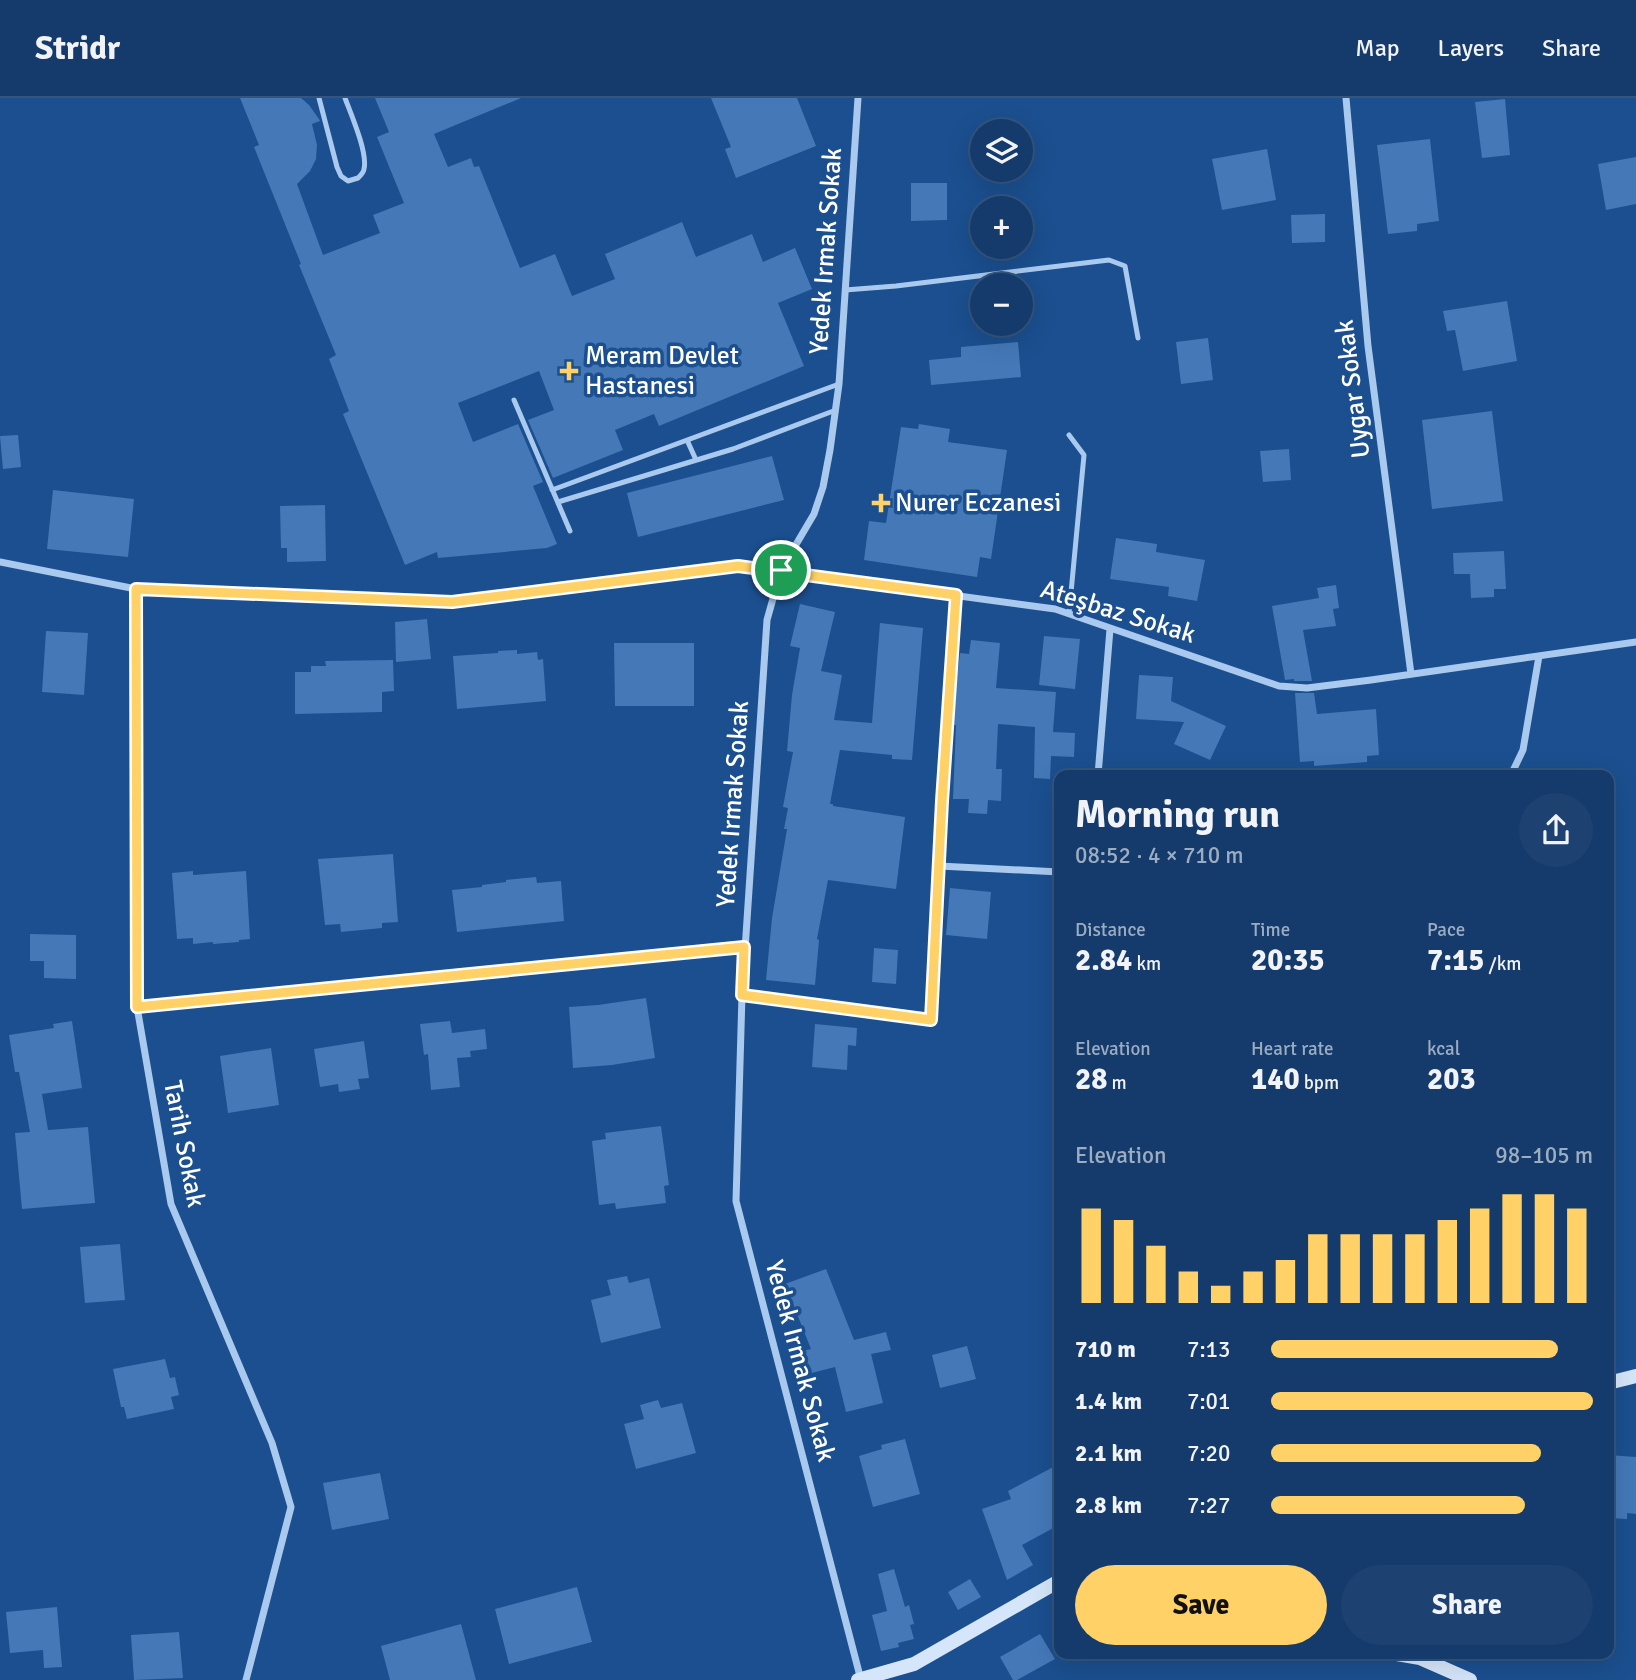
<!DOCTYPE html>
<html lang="en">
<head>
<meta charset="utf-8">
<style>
  :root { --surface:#143b6b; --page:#1d4271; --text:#f1f3f6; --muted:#9dadc1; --line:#33557e; --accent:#ffd166 }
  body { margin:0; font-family:Signika,sans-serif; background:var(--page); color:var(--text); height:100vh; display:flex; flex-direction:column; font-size:26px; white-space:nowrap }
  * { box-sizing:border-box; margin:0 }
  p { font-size:23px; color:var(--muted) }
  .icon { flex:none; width:38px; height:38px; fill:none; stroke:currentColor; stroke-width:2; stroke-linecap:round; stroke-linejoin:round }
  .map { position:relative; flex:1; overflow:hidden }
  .sheet { position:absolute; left:1054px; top:672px; width:560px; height:889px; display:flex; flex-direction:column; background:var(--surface); border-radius:14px; box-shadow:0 7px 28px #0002,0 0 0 2px var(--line) }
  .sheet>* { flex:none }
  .fabs { position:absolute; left:970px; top:21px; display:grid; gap:14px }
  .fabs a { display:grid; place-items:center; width:63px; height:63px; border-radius:50%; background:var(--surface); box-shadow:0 7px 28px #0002,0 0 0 2px var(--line); font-size:35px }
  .pin { position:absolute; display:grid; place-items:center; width:60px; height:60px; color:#fff; margin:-30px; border:4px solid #fff; border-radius:50%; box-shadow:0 2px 7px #0007 }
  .round { display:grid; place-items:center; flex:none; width:74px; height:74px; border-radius:37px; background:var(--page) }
  .headline { display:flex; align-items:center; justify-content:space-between; height:119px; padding:0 21px }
  h1 { font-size:38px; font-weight:800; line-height:52px }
  .metrics { display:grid; grid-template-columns:repeat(3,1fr); gap:10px; height:119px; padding:7px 21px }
  .metrics div { display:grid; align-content:center }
  .metrics b { font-size:30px; font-weight:800 }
  .metrics small { font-size:19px; font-weight:400 }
  .metrics p { font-size:19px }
  .chart { height:196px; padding:14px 21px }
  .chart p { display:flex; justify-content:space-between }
  .chart svg { width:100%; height:126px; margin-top:7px; stroke:var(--accent); stroke-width:6 }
  .button { display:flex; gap:14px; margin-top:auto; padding:14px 21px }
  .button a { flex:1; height:80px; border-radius:42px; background:var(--accent); color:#111; font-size:28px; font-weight:800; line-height:80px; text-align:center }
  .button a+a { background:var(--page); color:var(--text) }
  ul { padding:0 21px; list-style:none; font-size:23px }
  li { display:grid; grid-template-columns:112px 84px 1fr; align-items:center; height:52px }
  li i { height:18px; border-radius:9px; background:var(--accent) }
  header { display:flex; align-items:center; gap:42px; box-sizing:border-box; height:98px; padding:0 35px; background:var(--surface); border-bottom:2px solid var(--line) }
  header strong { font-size:33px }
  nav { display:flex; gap:38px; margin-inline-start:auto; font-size:24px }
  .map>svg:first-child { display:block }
  .building { fill:#4478b7 }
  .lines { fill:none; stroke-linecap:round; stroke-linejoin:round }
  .lane { stroke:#a9c9ee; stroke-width:5 }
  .street { stroke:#a9c9ee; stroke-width:7 }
  .secondary { stroke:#d6e6fa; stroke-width:14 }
  .route-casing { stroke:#fff; stroke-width:14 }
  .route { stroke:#ffd166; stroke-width:9 }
  .poi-dot { fill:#ffd166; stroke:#1b4f8f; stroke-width:2.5 }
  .labels { text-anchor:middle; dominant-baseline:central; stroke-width:7; stroke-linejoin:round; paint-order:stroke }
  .street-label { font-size:26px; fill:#fff; stroke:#1b4f8f }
  .poi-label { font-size:26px; fill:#fff; stroke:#1b4f8f; text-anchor:start }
</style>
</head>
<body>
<header>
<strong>Stridr</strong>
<nav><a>Map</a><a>Layers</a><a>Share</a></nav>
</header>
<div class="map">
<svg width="1636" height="1582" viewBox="0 0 1636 1582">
  <rect width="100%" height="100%" fill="#1b4f8f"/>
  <!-- building -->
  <path class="building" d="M 240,0 L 301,0 L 309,7 L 319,21 L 320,23 L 312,26 L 317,47 L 316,61 L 310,73 L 297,86 L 323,157 L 380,135 L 373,117 L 404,105 L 377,39 L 389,34 L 375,0 L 521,0 L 434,36 L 448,69 L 471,60 L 474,69 L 479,68 L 520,170 L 555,156 L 572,198 L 615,181 L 605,156 L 682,124 L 696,159 L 752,136 L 763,164 L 795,150 L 812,191 L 778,205 L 804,268 L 659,328 L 654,316 L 615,332 L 623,352 L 553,380 L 528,322 L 554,312 L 539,273 L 458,305 L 473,344 L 518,326 L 543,384 L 533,388 L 557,446 L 547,450 L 438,460 L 437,454 L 405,467 L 343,316 L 349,313 L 329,261 L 336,257 L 299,167 L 301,166 L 254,49 L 259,47 Z
    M 711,0 L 797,0 L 816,48 L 736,80 L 725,51 L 731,49 Z
    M 1505,1 L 1510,57 L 1482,60 L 1475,4 Z
    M 1430,41 L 1439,123 L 1417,126 L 1417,133 L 1388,136 L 1377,47 Z
    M 1267,51 L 1276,102 L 1222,112 L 1212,61 Z
    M 1636,59 L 1636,106 L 1606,112 L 1598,66 Z
    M 911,85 L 947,85 L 947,122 L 911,123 Z
    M 1325,116 L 1325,144 L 1292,145 L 1291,117 Z
    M 1507,203 L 1517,263 L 1463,273 L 1455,232 L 1447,233 L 1443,213 Z
    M 1208,240 L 1213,282 L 1181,286 L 1176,244 Z
    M 1018,244 L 1021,279 L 931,287 L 929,262 L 961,259 L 961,249 Z
    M 1492,313 L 1503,403 L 1432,411 L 1422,322 Z
    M 919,326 L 950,331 L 948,344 L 1007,352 L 991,461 L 980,459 L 977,479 L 864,462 L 869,423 L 886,425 L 901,329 L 918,331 Z
    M 18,337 L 21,369 L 3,371 L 0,338 Z
    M 1289,351 L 1291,382 L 1263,384 L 1260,353 Z
    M 772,358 L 784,402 L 638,439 L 627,395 Z
    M 53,392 L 134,401 L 128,459 L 47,451 Z
    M 325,407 L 326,463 L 287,464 L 287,450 L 281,450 L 280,408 Z
    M 1116,440 L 1157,446 L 1156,454 L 1205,462 L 1197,503 L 1168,498 L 1169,489 L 1110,481 Z
    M 1504,453 L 1506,491 L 1494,491 L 1494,499 L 1471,500 L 1470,476 L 1454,476 L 1453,455 Z
    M 1336,487 L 1339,510 L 1333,511 L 1336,528 L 1303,532 L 1312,583 L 1294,583 L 1294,581 L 1285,582 L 1272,508 L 1319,500 L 1317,490 Z
    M 800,506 L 835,514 L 821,573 L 842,577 L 834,622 L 872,625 L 880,525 L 923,530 L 912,662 L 892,661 L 892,657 L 840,652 L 830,706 L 833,706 L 833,708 L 905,719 L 896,791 L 828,782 L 817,841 L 819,842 L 815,887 L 766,882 L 772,820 L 787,731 L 784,731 L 788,710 L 783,709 L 793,654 L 787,653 L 792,597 L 800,550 L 790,548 Z
    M 427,521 L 431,561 L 396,564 L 395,524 Z
    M 46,533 L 88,535 L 84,597 L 42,594 Z
    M 1044,538 L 1080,541 L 1075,591 L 1039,587 Z
    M 971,542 L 1000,545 L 996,590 L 1056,594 L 1053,634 L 1075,635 L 1074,659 L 1051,658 L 1050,681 L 1034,680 L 1035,629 L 998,626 L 996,671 L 1002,671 L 1001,703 L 988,702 L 987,716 L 968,715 L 969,701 L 953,701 L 956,627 L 953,627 L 956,589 L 960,555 L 969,556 Z
    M 614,545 L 694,545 L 694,608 L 615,608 Z
    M 517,552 L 517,556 L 537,554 L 538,562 L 543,561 L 546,603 L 457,611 L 453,558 L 498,555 L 498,553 Z
    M 393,562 L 394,593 L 382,594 L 382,614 L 295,616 L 295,574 L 311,574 L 311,568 L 326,568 L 325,563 Z
    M 1139,577 L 1173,579 L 1171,603 L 1226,628 L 1210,662 L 1174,646 L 1184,624 L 1136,621 Z
    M 1295,595 L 1314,595 L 1317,616 L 1376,611 L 1379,657 L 1367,658 L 1367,664 L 1314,668 L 1314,663 L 1300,664 Z
    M 393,756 L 398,824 L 382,825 L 382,830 L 341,834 L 340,826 L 325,827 L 318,761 Z
    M 193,773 L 193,777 L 246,773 L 250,841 L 239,842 L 239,844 L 213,846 L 213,844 L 193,846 L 193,840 L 177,841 L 172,775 Z
    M 536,779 L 537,785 L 561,783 L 564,823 L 457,834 L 452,792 L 482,789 L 482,787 L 506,784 L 506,782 Z
    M 950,790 L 991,794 L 987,841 L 946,837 Z
    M 30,836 L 76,837 L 76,881 L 44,880 L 44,863 L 30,863 Z
    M 874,850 L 898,852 L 896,886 L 872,884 Z
    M 646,900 L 655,960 L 612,967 L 573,970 L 569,909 L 598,907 Z
    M 72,923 L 82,990 L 42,996 L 48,1032 L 88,1029 L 95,1105 L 22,1111 L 15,1035 L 30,1034 L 19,974 L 15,974 L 9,937 L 54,930 L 53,926 Z
    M 450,923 L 452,935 L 485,931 L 487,951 L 470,953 L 471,959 L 457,960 L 460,989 L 431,992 L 428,956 L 424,957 L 420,926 Z
    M 815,926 L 857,930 L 856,948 L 848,947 L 847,972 L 812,969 Z
    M 364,943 L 369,980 L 358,981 L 360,991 L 339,994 L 338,986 L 320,989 L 314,951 Z
    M 271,950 L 279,1007 L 228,1015 L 220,958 Z
    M 661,1028 L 669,1087 L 664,1088 L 666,1105 L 616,1111 L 615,1105 L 599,1107 L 592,1043 L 606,1041 L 605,1035 Z
    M 120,1146 L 125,1202 L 85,1205 L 80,1149 Z
    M 826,1171 L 854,1242 L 886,1234 L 891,1252 L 871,1256 L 883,1305 L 846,1314 L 835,1269 L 808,1276 L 803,1253 L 811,1251 L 785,1186 Z
    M 627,1178 L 629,1185 L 649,1180 L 661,1230 L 601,1245 L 591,1202 L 611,1197 L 607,1182 Z
    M 967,1248 L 976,1281 L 940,1290 L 932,1257 Z
    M 165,1261 L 170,1280 L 175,1279 L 179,1297 L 171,1299 L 174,1311 L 127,1321 L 124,1309 L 121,1309 L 113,1271 Z
    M 658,1302 L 661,1310 L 682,1305 L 696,1355 L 636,1371 L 624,1326 L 644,1321 L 640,1307 Z
    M 905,1341 L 920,1396 L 873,1409 L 859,1358 L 882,1351 L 881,1347 Z
    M 1608,1357 L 1636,1359 L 1636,1416 L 1627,1415 L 1627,1421 L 1608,1420 Z
    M 1059,1366 L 1059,1427 L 1022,1447 L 1033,1467 L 1007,1482 L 982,1411 L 1011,1401 L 1008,1393 Z
    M 380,1375 L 389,1421 L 332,1432 L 323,1385 Z
    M 894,1471 L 905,1509 L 909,1507 L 914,1526 L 910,1527 L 914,1541 L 898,1545 L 899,1549 L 881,1553 L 872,1517 L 887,1513 L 878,1476 Z
    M 970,1481 L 981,1499 L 958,1512 L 948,1494 Z
    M 577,1489 L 592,1544 L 509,1566 L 495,1511 Z
    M 57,1509 L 62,1569 L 44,1570 L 43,1552 L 10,1555 L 6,1514 Z
    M 461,1526 L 476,1582 L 390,1582 L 381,1548 Z
    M 179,1534 L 183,1580 L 134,1582 L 131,1537 Z
    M 1040,1536 L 1055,1561 L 1017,1582 L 1013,1582 L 1000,1559 Z"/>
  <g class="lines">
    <!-- lane -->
    <path class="lane" d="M 319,0 L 337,69 L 341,78 L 348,83 L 358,80 C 360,78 364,74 364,71 C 368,55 351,16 345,0
      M 845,192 L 896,188 L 1109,162 L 1125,168 L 1138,240
      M 514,302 L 570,433
      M 687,342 L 696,362
      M 552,392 L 839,286
      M 558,404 L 733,351 L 836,312
      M 1069,516 L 1084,357 L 1069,337"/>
    <!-- street -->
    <path class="street" d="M 858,0 L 839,286 L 830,352 L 823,389 L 814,416 L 781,472 L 767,522 L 742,897 L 736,1103 L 861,1582
      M 1346,0 L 1368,248 L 1411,576
      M 0,464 L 136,491 L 452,504 L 738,468 L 1055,511 L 1279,588 L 1307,590 L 1371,582 L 1636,544
      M 136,491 L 137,909 L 171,1106 L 272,1345 L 291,1409 L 246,1582
      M 1098,677 L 1110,531
      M 1511,677 L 1523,652 L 1539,558
      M 939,768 L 1059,774
      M 742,897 L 931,922 L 942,703 L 956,497
      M 137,909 L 744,849"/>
    <!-- secondary -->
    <path class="secondary" d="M 1608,1285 L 1636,1278
      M 1397,1556 L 1420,1560 L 1470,1582
      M 858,1582 L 914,1566 L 1059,1483"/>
  </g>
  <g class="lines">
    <defs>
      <path id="route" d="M 738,468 L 956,497 L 942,703 L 931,922 L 742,897 L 744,849 L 137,909 L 136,491 L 452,504 Z"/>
    </defs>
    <!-- route casing -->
    <use href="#route" class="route-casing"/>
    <!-- route -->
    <use href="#route" class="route"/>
  </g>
  <!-- markers -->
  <g class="poi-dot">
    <path d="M565.5 262.5h7v7h7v7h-7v7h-7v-7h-7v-7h7z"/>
    <path d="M877.5 394.5h7v7h7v7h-7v7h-7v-7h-7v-7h7z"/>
  </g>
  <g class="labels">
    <!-- street labels -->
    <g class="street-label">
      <text transform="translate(826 153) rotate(-86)">Yedek Irmak Sokak</text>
      <text transform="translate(1353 291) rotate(-97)">Uygar Sokak</text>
      <text transform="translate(1118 514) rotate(17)">Ateşbaz Sokak</text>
      <text transform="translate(733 706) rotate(-86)">Yedek Irmak Sokak</text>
      <text transform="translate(184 1046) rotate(79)">Tarih Sokak</text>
      <text transform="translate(800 1263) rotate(75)">Yedek Irmak Sokak</text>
    </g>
    <!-- poi labels -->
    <g class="poi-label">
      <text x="585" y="258">Meram Devlet<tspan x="585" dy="30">Hastanesi</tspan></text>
      <text x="895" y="405">Nurer Eczanesi</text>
    </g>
  </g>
</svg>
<div class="fabs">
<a><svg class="icon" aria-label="layers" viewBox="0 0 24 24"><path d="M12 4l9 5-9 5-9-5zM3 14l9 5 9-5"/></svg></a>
<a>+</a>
<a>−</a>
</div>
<div class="pin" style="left:781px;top:472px;background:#1e9e55"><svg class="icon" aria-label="arrive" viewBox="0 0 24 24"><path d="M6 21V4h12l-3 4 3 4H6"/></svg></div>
<section class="sheet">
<div class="headline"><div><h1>Morning run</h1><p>08:52 · 4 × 710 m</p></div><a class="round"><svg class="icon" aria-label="share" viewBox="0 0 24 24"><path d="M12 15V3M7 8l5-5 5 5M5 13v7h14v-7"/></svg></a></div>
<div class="metrics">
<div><p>Distance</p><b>2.84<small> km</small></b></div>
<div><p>Time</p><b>20:35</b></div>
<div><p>Pace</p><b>7:15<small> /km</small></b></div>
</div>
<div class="metrics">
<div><p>Elevation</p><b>28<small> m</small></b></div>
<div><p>Heart rate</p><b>140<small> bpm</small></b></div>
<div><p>kcal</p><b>203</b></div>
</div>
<div class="chart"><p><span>Elevation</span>98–105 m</p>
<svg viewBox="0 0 160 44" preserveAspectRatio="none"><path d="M5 44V11M15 44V15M25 44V24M35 44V33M45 44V38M55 44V33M65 44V29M75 44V20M85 44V20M95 44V20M105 44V20M115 44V15M125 44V11M135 44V6M145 44V6M155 44V11"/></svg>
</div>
<ul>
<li><b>710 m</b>7:13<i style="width:89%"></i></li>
<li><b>1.4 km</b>7:01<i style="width:100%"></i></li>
<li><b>2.1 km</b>7:20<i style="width:84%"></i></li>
<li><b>2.8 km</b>7:27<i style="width:79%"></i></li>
</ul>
<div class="button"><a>Save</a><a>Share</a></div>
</section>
</div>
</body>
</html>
